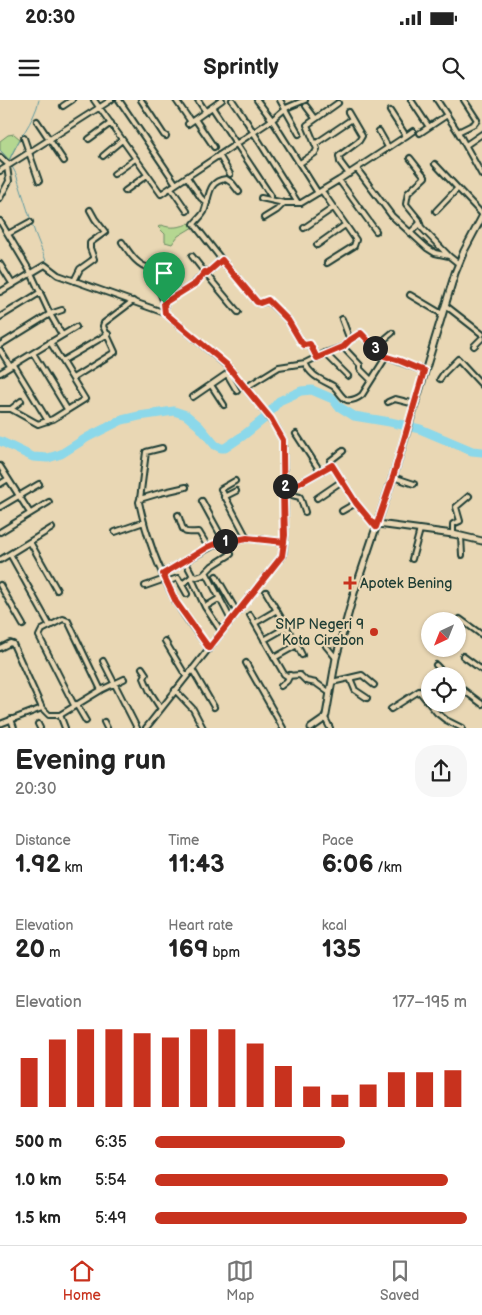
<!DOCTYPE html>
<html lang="en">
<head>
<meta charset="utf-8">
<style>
  :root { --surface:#fff; --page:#f6f6f6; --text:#222; --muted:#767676; --line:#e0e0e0; --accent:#c8321e }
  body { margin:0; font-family:"Balsamiq Sans",sans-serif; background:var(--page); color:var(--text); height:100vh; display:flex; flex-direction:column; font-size:19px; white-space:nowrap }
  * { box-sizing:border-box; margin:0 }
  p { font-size:16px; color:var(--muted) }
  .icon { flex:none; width:28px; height:28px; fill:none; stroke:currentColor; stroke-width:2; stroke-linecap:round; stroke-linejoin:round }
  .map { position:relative; height:628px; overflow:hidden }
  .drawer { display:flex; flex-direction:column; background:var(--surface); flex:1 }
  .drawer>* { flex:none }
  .needle { width:32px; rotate:223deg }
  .buttons { position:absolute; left:421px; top:512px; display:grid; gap:10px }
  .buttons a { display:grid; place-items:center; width:45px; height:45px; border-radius:50%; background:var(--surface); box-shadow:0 1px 4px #0004; font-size:25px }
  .pin { position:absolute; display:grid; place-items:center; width:42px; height:42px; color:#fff; margin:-51px -21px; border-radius:50% 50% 50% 0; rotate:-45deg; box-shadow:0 0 5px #0007 }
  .pin .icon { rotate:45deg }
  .km { position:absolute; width:25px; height:25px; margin:-12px; border-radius:50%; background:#222; color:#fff; font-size:14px; line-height:25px; text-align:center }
  .round { display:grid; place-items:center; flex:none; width:52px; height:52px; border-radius:20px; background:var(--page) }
  .head { display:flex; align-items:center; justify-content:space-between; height:85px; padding:0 15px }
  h1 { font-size:28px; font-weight:700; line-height:38px }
  .stats { display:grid; grid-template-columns:repeat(3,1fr); gap:8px; height:85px; padding:5px 15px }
  .stats div { display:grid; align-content:center }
  .stats b { font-size:25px; font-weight:700 }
  .stats small { font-size:14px; font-weight:400 }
  .stats p { font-size:14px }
  .chart { height:140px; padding:10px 15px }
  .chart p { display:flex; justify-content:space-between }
  .chart svg { width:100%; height:90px; margin-top:5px; stroke:var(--accent); stroke-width:6 }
  ul { padding:0 15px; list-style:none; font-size:16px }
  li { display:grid; grid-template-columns:80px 60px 1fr; align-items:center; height:38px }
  li i { height:12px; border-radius:6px; background:var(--accent) }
  .status { display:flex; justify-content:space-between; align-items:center; height:35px; padding:0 25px; background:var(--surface); direction:ltr }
  .status svg { height:14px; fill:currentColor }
  header { display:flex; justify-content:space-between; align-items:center; height:65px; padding:0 15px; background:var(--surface); font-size:22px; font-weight:700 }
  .dock { display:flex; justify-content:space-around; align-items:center; height:70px; border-top:1px solid var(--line); background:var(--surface); font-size:14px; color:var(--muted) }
  .dock a { display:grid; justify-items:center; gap:2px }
  .dock .current { color:var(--accent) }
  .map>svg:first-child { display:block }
  .green { fill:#b5d791; stroke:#6a8a62 }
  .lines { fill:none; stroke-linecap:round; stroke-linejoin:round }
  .stream { stroke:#609aa1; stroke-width:1 }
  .river { stroke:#8bd8ea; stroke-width:9 }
  .minor-casing { stroke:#1f3d34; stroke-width:8 }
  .tertiary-casing { stroke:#1f3d34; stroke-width:9 }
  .minor { stroke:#e9d7b4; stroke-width:4 }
  .tertiary { stroke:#e9d7b4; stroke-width:5 }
  .route-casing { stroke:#fff; stroke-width:10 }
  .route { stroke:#c8321e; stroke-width:6 }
  .poi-dot { fill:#c8321e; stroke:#e9d7b4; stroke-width:2 }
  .labels { text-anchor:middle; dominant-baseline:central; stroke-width:4.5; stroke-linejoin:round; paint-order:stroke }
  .poi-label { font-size:14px; fill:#1f3d34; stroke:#e9d7b4; text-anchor:start }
</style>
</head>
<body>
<div class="status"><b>20:30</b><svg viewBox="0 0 49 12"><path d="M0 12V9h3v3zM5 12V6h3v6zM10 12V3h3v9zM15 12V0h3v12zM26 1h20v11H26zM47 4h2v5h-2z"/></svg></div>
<header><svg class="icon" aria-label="menu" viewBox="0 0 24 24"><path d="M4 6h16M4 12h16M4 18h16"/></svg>Sprintly<svg class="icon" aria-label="search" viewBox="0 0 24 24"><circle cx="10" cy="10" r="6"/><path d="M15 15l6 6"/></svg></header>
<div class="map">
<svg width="482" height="628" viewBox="0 0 482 628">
  <rect width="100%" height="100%" fill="#e9d7b4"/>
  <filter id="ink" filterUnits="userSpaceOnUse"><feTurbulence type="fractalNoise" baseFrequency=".02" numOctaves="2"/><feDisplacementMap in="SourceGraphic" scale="10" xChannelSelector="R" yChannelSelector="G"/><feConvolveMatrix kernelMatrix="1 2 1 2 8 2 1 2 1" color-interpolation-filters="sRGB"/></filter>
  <g filter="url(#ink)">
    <!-- green -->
    <path class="green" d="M 14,34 L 20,39 L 9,60 L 0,50 L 0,41 L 8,35 Z
      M 189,123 L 193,127 L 178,136 L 172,144 L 165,142 L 165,134 L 158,127 L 162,125 C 169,129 183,127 189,123 Z"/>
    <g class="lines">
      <!-- stream -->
      <path class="stream" d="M 39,0 C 34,23 17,39 9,61 L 16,74 L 35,133 L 48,166
        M 0,50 L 9,60
        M 56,171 L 73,178
        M 77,179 L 163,209
        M 167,212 L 230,265 L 259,302
        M 196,570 L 287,454 L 289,436 L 286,343 C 284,332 271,314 263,307
        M 179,591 L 192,574
        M 150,628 L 177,593"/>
      <!-- river -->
      <path class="river" d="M 0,341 L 33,357 L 48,358 L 61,354 L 88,337 L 122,320 L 139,316 L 174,311 L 186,315 L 199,326 L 215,345 L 221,348 L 225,348 L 244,335 L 265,318 L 279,301 L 301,291 L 312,290 L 333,299 L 338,306 L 354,316 L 390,322 L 420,329 L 472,351 L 482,352"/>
      <defs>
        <path id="minor" d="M 94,0 L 161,94 L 272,20 L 318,93
          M 119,0 L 176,84
          M 141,0 L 164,35 L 166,36
          M 176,0 L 191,22
          M 198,0 L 206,12
          M 232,0 L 243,16
          M 257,0 L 272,20 L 286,8 L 305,0
          M 280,0 L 299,34
          M 411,0 L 429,27
          M 437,0 L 458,32 L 482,75
          M 63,6 L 72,0
          M 306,6 L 315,18
          M 212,7 L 271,96
          M 348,12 L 362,36 L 359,41 L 339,56 L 340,62 L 349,74
          M 195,19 L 214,47
          M 245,19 L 298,103 L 301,103 L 339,80 L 406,36 L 390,11
          M 37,21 L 64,61
          M 188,24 L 222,0
          M 379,31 L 388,47
          M 458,32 L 474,24 L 477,20 L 464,0
          M 420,33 L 447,15
          M 406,36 L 413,31
          M 24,38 L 39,81
          M 89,39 L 111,23
          M 315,44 L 352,19
          M 466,45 L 482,34
          M 219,55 L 230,74
          M 103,56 L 122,40
          M 0,57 L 9,65
          M 410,58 L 425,77 L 408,93 L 406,104 L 419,120 L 421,127 L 449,156
          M 300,63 L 315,53 L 317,49 L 307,25 L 338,3
          M 435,64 L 482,114
          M 357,69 L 392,116 L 427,148 L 435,153 L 449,156 L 459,164
          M 0,71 L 111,0
          M 114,74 L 135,59
          M 187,77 L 201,98 L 207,103
          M 339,80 L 376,131
          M 171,88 L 187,111
          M 125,91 L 147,75
          M 322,91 L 356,140 L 354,146 L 327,163
          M 0,98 L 9,81 L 7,66
          M 261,98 L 284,103 L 298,103
          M 436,111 L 457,89
          M 264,118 L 277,110 L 284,103
          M 0,121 L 31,173 L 50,214 L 62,235
          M 304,128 L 333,108
          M 410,133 L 419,124
          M 8,134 L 30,122
          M 122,142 C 129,152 137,166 150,168 L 153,173 L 165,205 L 165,213
          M 317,145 L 345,125
          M 192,156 L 206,174
          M 222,160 L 257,202 L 260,203 L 268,201 L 288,220 L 301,242 L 305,245 L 309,244 L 317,257
          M 0,164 L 13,185
          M 74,181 L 80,169 L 94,159 L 90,148 L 90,143 L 105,132 L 95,119 L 90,110
          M 168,190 L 172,197
          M 0,192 L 45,165 L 58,175 L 165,213 L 226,265 L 261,307 L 276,327 L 283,340 L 285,435 L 282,456 L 146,628
          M 410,195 L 442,214
          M 164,203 L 195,183 L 205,172
          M 445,205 L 482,234
          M 238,212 L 206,174 L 222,160 L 194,124 C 197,120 201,117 204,112 C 210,97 207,81 226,79 L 232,83 L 239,92
          M 0,217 L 41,192
          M 342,219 L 350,240
          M 0,245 L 50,214 L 62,210
          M 474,246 L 482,238
          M 343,247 L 360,265 L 360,269 L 371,280
          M 374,248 L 392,233
          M 0,250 L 10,266
          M 33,253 L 67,309
          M 325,253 L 348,276
          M 62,261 L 108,234
          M 305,263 C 311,277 321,279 333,286 C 338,289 341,298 347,300 C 353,301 358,298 362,295 L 386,257
          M 14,265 L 48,321
          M 0,273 L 76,227
          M 227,274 L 237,291
          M 73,278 L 115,252 L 103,226 L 104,223 L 133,201
          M 440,279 L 444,273 L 458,259 L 482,285
          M 211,285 L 224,305
          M 245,288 L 279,267 L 305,263 L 325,253 L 343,247 L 350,240 L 361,233 L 378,251 L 384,256 L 424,271
          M 193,297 L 231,271
          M 388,302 L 395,299 L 415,304
          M 0,309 L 11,309 L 38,324 L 53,319 L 85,299 L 50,242
          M 11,309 L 21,301
          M 296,334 L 320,371
          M 331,365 L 330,361 L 343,351
          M 0,366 L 30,413
          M 393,377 L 414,384
          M 235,381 L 221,389 L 247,438
          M 0,384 L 8,379
          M 283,386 L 298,384 L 332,365 L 356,403 L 376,427
          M 290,386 L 292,395 L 300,397 L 305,412
          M 186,387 L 160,393 L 140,399 L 139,402 C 146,435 159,470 175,500 C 184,517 197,532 209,548
          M 224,397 L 236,391
          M 317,398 L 342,381
          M 140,399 L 146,352 L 162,348
          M 0,407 L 39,384
          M 342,411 L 356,403
          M 178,415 C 185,433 180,433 199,432 L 208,447
          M 0,432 L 49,402
          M 115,432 L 144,422
          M 453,434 L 453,424 L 460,421 L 456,407 L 469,396
          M 461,436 L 462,455
          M 30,442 L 57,490
          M 225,442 L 247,438 L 284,442
          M 10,454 L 50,526
          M 412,459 L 420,430
          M 0,460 L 52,428
          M 206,472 L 231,520
          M 163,474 L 185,461
          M 193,476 L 197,477 L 203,475 L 212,466 L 231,454 L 202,401
          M 216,476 L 237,512
          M 191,477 L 205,507 L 221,531
          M 166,482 L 178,478 L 187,494
          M 182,484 L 193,476 L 185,461 L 224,440
          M 0,485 L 23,525
          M 145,486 L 165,479
          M 266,492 L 297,545 L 274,558
          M 205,507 L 220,498
          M 250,515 L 284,574 L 287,576 L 300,575 L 306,581 L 316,583 L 330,593
          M 460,519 L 482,535
          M 255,523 L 277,510
          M 264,540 L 287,527
          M 165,541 L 186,576
          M 297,545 L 302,555
          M 326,546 L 336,558
          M 0,548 L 10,543 L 13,544 L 42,608 L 49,615 L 60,615 L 101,590 L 124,579
          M 463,556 L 482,570
          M 103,561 L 137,628
          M 246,563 L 283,628
          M 436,565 L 446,576
          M 142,568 L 146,574 L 144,578 L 150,592 L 161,609
          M 192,569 L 214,607
          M 350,578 L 355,590 L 367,598
          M 332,582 L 362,575 L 374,585
          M 281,586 L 287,581 L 290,575
          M 458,586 L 482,604
          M 175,590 L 193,609 L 203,628
          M 76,604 L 86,621
          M 74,605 L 39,536 L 42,530 L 63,519 L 68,521 L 101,590
          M 391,609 L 419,591 L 437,613 L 446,620 L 462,628
          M 60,615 L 65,628
          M 325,618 L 330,628
          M 11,619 L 14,628
          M 104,622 L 107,628
          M 0,624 L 42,608
          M 38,624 L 40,628"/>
        <path id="tertiary" d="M 378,424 L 453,434 L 482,441
          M 311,628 L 324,619 L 326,615 L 336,558 L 354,493 L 393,377 L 455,173 L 464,151 L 482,117"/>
      </defs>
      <!-- minor casing -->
      <use href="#minor" class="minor-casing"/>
      <!-- tertiary casing -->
      <use href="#tertiary" class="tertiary-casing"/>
      <!-- minor -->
      <use href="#minor" class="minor"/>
      <!-- tertiary -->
      <use href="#tertiary" class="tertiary"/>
    </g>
  </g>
  <g class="lines" filter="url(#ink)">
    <defs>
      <path id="route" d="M 164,203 L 165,213 L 226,264 L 271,319 L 283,340 L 283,343 C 283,374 284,404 285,435 L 284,442 L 247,438 L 225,442 L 224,440 L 208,447 L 163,474 L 176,502 L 209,548 L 282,456 L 284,442 L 283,386 L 298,384 L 332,365 L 356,403 L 376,427 L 393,377 L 424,271 L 400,261 L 384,256 L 378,251 L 361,233 L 350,240 L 343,247 L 317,258 L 310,244 L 304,245 L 301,242 L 288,220 L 268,200 L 260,203 L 257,202 L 222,160 L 206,174 L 205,172 L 196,183 L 164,203"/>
    </defs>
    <!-- route casing -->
    <use href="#route" class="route-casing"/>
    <!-- route -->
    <use href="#route" class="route"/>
  </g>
  <!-- markers -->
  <g class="poi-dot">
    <path d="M347.5 475.5h5v5h5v5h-5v5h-5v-5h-5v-5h5z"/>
    <circle cx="374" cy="532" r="5"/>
  </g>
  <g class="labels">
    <!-- poi labels -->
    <g class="poi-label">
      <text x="360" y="483">Apotek Bening</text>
      <text x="364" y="524" text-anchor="end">SMP Negeri 9<tspan x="364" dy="16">Kota Cirebon</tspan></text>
    </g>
  </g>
</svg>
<div class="buttons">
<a><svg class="needle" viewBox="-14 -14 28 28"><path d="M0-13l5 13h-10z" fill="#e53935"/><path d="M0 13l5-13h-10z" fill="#767676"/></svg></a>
<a><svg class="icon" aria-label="locate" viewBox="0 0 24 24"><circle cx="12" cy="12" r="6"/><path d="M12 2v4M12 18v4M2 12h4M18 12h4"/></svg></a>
</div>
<div class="pin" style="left:164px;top:203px;background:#1e9e55"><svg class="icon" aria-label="arrive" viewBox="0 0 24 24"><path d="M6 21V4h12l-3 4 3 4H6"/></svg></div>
<b class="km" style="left:225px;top:441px">1</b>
<b class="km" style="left:285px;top:386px">2</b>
<b class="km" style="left:375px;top:248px">3</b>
</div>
<section class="drawer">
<div class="head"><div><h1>Evening run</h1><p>20:30</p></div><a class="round"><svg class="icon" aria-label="share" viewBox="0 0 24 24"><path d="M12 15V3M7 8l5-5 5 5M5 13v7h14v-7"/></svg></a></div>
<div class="stats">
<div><p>Distance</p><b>1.92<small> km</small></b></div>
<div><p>Time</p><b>11:43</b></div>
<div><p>Pace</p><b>6:06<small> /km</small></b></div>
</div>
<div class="stats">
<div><p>Elevation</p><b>20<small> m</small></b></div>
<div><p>Heart rate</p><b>169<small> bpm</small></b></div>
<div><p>kcal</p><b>135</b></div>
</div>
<div class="chart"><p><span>Elevation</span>177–195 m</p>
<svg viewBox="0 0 160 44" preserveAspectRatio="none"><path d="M5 44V20M15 44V11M25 44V6M35 44V6M45 44V8M55 44V10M65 44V6M75 44V6M85 44V13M95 44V24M105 44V34M115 44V38M125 44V33M135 44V27M145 44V27M155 44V26"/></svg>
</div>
<ul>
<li><b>500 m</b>6:35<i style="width:61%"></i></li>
<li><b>1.0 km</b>5:54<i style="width:94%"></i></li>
<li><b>1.5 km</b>5:49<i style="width:100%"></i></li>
</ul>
</section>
<nav class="dock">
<a class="current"><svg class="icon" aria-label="home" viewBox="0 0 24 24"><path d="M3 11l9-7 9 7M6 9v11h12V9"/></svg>Home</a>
<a><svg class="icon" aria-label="map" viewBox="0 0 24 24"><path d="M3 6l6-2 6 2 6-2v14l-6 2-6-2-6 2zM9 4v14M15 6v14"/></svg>Map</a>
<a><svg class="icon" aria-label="saved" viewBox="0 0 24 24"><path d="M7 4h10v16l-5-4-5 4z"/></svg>Saved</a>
</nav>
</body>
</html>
